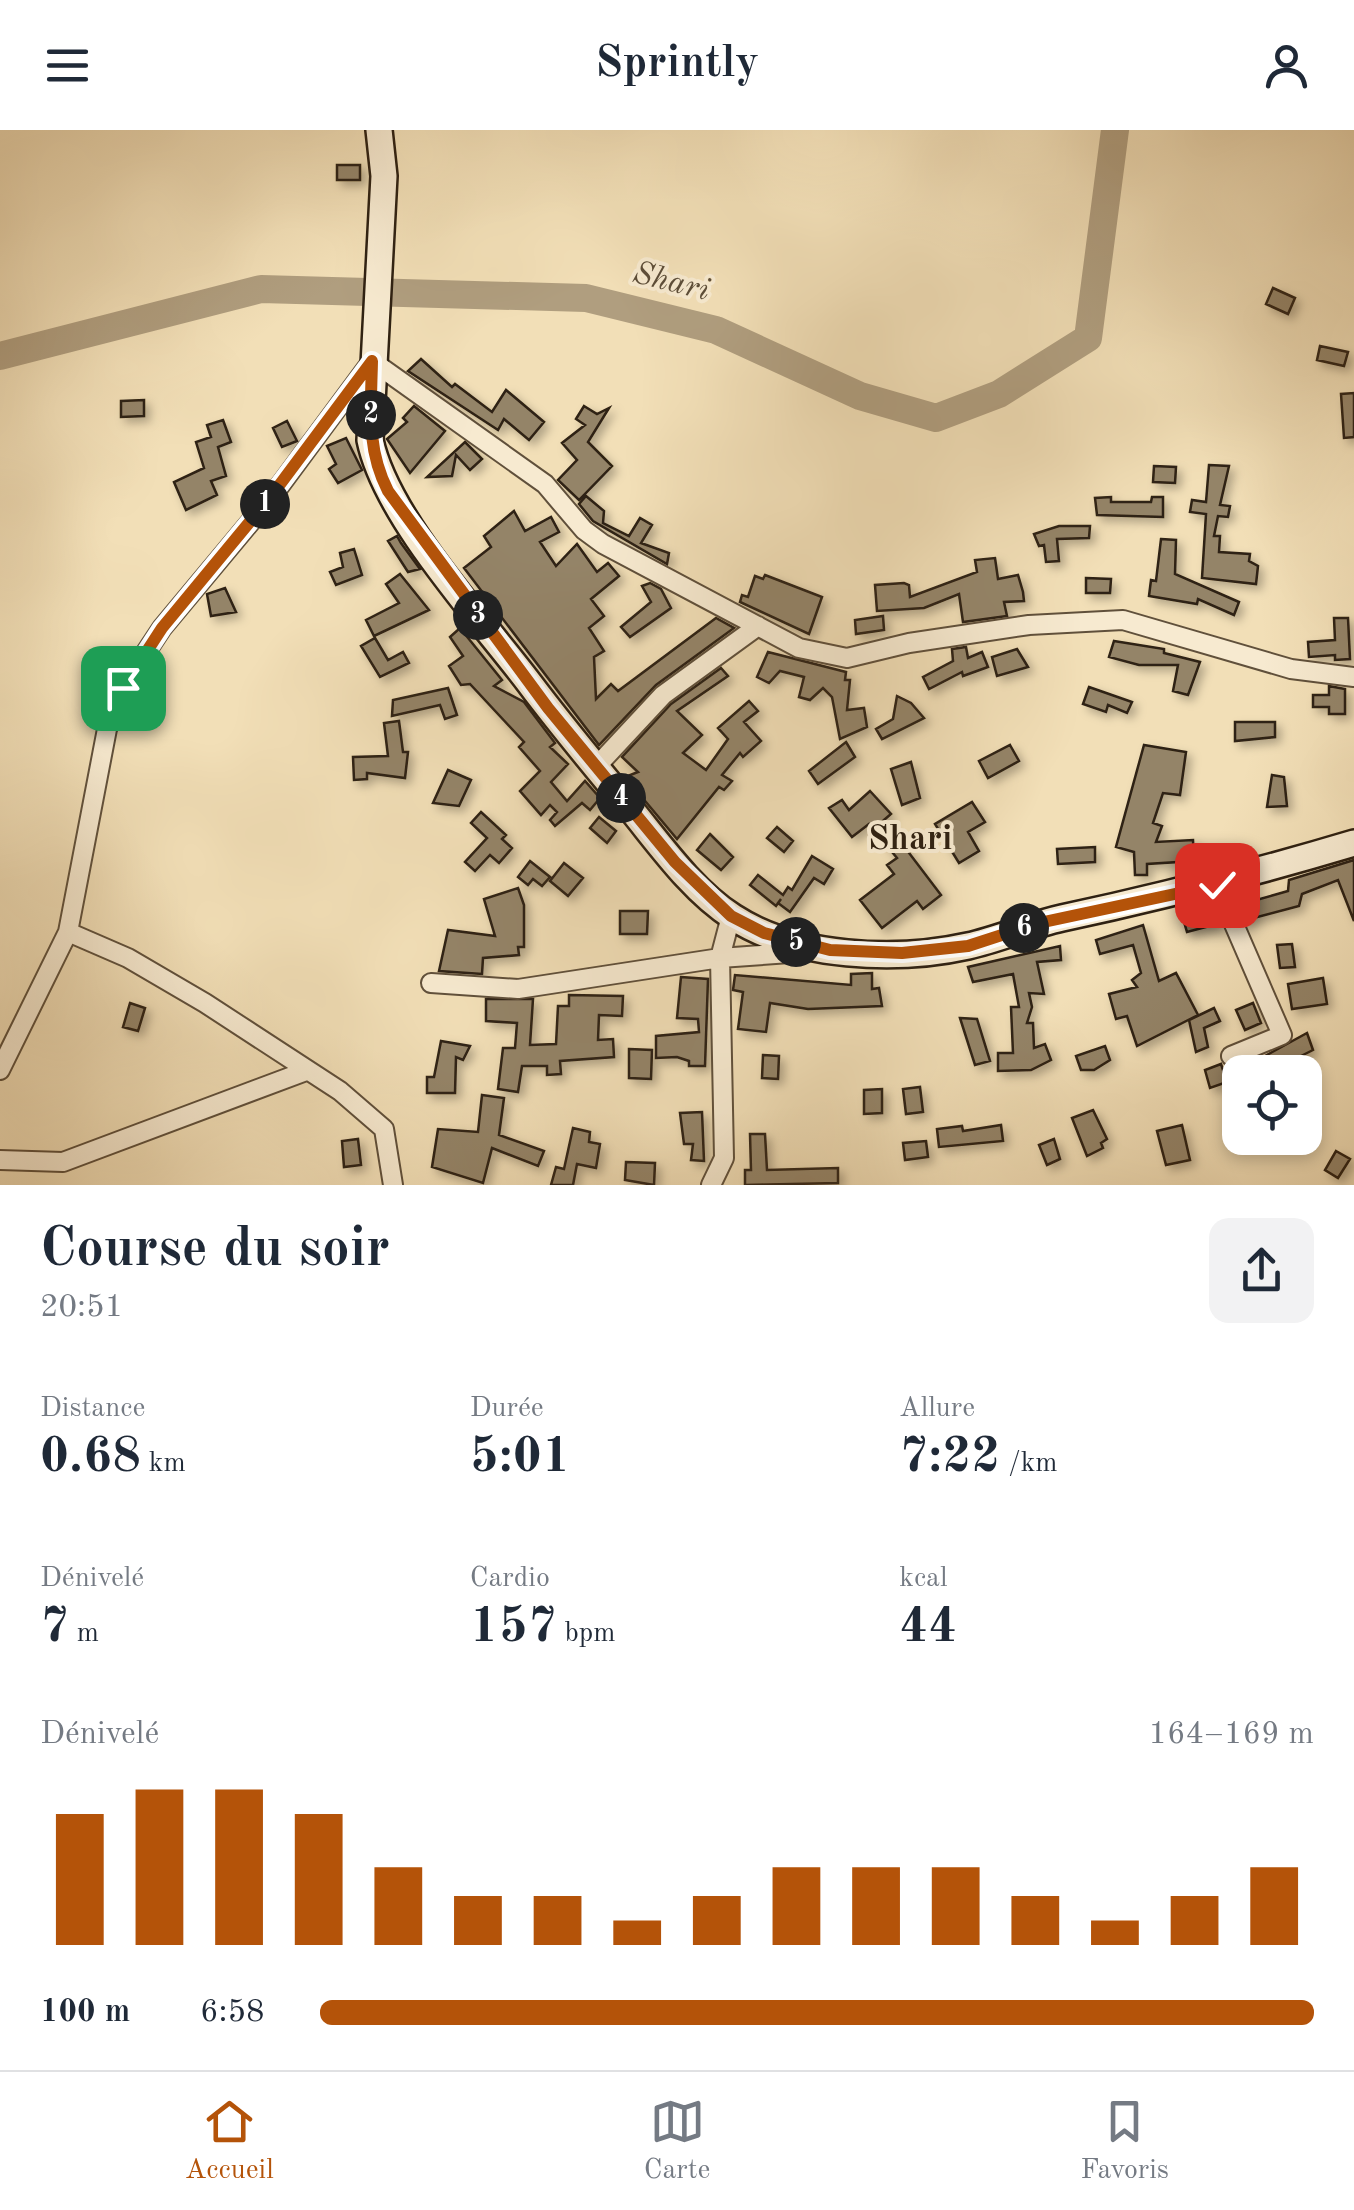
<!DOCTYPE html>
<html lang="fr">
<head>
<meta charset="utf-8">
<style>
  :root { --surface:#fff; --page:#f2f2f3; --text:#1f2937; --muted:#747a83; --line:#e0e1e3; --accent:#b45309 }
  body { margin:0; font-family:"Old Standard TT",serif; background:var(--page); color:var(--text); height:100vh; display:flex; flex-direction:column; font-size:38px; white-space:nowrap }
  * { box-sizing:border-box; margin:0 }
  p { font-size:32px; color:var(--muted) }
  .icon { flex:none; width:55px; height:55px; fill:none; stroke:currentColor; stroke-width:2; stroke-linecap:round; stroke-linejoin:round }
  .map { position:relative; height:1055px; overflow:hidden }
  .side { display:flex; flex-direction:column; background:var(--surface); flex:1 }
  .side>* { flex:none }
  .controls { position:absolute; left:1222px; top:925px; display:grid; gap:20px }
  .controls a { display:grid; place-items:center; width:100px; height:100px; border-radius:20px; background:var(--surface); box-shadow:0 5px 15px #0003; font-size:50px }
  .pin { position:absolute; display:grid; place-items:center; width:85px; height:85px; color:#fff; margin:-42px; border-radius:20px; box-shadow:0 5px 15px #0006 }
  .km { position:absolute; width:50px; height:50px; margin:-25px; border-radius:50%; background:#222; color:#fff; font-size:28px; line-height:50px; text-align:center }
  .round { display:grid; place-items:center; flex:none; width:105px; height:105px; border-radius:20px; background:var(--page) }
  .head { display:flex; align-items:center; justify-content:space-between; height:170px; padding:0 40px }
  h1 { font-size:55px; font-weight:600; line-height:75px }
  .metrics { display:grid; grid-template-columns:repeat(3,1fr); gap:15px; height:170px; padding:10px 40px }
  .metrics div { display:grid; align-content:center }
  .metrics b { font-size:50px; font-weight:600 }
  .metrics small { font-size:28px; font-weight:400 }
  .metrics p { font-size:28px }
  .chart { height:280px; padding:20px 40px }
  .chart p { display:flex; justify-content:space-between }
  .chart svg { width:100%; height:180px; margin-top:10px; stroke:var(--accent); stroke-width:6 }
  ul { padding:0 40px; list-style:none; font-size:32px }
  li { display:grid; grid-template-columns:160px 120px 1fr; align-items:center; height:75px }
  li i { height:25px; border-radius:12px; background:var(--accent) }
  header { display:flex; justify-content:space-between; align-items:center; height:130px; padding:0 40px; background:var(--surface); font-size:45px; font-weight:600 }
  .tabs { display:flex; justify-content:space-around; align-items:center; height:140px; border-top:2px solid var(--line); background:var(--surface); font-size:28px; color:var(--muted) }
  .tabs a { display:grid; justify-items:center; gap:5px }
  .tabs .active { color:var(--accent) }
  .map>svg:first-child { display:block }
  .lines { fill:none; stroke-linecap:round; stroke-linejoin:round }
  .river { stroke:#b09e7f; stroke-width:28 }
  .building { fill:#948468; stroke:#2f2112; stroke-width:2.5; filter:url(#shadow) }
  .street-casing { stroke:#60503b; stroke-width:22 }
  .secondary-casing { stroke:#2f2112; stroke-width:30 }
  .street { stroke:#f7ead0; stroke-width:18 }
  .secondary { stroke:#f7ead0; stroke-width:25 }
  .route-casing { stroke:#fff; stroke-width:20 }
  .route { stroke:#b45309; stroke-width:12 }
  .labels { text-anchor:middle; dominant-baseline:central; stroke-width:8; stroke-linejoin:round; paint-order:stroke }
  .water-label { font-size:32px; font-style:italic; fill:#5c4d38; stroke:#f7ead0 }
  .quarter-label { font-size:35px; font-weight:bold; fill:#2f2112; stroke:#f7ead0 }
</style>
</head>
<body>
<header><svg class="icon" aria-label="menu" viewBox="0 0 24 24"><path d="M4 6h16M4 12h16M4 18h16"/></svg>Sprintly<svg class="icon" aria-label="person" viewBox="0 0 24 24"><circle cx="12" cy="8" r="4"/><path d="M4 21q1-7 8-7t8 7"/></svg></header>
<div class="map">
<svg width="1354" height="1055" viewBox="0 0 1354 1055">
  <defs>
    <filter id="shadow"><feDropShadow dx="5" dy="5" stdDeviation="5" flood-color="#0004"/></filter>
  </defs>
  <rect width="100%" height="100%" fill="#f2dfb7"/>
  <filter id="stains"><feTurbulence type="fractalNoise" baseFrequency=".002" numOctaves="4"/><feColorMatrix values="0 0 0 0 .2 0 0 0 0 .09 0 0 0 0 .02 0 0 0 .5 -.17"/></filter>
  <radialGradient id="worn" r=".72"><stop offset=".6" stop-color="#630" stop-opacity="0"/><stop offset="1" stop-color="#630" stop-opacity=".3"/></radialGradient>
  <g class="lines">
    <!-- river -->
    <path class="river" d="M 0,226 L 261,159 L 586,168 L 716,200 L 860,266 L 936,288 L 999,264 L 1088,208 L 1115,0"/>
  </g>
  <!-- building -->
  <path class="building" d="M 337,35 L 360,35 L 360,50 L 337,50 Z
    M 1273,158 L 1295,168 L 1288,184 L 1266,174 Z
    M 1320,216 L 1348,222 L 1344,236 L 1317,230 Z
    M 421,229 L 452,257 L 455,254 L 492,282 L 506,260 L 544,292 L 529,310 L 504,289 L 498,300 L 408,241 Z
    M 1354,263 L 1354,307 L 1344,308 L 1341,264 Z
    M 144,270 L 144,286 L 121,287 L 121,271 Z
    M 414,276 L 445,301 L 410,343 L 387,309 L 407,292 L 403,288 Z
    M 584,276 L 597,284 L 609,278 L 588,312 L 612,336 L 579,370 L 558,350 L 577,330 L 562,313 L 585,295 L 576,289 Z
    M 223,290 L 231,312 L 218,317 L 226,346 L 211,351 L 217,365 L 186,380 L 174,352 L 204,338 L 196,312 L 211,307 L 207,295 Z
    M 287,291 L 297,311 L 282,317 L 273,298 Z
    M 346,308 L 362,340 L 338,353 L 329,339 L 336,334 L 327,316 Z
    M 465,312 L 482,329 L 470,340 L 456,325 L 452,346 L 427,347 Z
    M 1209,335 L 1229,336 L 1220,375 L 1230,376 L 1228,387 L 1218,386 L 1214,406 L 1220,406 L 1219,422 L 1250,424 L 1249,431 L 1258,436 L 1256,454 L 1202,448 L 1206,384 L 1190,382 L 1192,370 L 1206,372 Z
    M 1154,336 L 1176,337 L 1175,353 L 1153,352 Z
    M 586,366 L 604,381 L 603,393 L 629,406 L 640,388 L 652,395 L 641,413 L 669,423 L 667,434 L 593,391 L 579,374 Z
    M 1111,367 L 1111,372 L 1151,372 L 1152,367 L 1163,367 L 1163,387 L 1097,385 L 1095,368 Z
    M 514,381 L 525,401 L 551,387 L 559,402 L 540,412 L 556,436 L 577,414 L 597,442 L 608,433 L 619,446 L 591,469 L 604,486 L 589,498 L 604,521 L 594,527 L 596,569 L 611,554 L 618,561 L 716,488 L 734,498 L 656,555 L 599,615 L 464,438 L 491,417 L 484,406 Z
    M 1059,396 L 1090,396 L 1089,408 L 1057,409 L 1059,431 L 1046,432 L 1044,415 L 1039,416 L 1034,404 Z
    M 397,406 L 401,413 L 420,439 L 408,442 L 388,411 Z
    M 1161,409 L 1176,410 L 1175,444 L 1239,472 L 1234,485 L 1198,469 L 1197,474 L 1149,466 L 1151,450 L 1156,451 Z
    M 354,419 L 362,445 L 336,455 L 330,442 L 343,437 L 340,423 Z
    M 995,428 L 998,449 L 1018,445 L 1023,462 L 1024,471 L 1004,472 L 1007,486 L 963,492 L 959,464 L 924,478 L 877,481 L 875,455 L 904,453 L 909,455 L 910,467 L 977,442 L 975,430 Z
    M 400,444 L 429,480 L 374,506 L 366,490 L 399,473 L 386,454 Z
    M 765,445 L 822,467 L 809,504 L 740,472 L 742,465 L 748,467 L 755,446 L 763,449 Z
    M 1086,448 L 1111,449 L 1110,463 L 1086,463 Z
    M 650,453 L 661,459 L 671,478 L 630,507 L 621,497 L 651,472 L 642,456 Z
    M 225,458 L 236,482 L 211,486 L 207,464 Z
    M 883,486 L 884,500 L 856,504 L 855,490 Z
    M 1334,488 L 1348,488 L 1350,529 L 1335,530 L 1335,525 L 1309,527 L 1308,512 L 1335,510 Z
    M 460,498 L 502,550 L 494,556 L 524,572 L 555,613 L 550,617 L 568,634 L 551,652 L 567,671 L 585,651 L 600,668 L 590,680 L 582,673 L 555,696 L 550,690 L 557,682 L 550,675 L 541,685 L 520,661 L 540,641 L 519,617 L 524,612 L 470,554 L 461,555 L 449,536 L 463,526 L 450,507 Z
    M 375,508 L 388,530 L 403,522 L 409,533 L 380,547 L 361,516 Z
    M 1114,511 L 1164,519 L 1164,523 L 1200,532 L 1188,565 L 1173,561 L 1178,535 L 1139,535 L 1109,527 Z
    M 966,517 L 968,528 L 982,522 L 988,537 L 963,546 L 962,542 L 929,559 L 923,547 L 953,531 L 952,519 Z
    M 1017,519 L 1028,537 L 997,546 L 992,527 Z
    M 768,522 L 846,542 L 845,550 L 850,550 L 847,580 L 864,578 L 867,597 L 840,609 L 832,567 L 823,558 L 810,570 L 799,567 L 804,547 L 780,541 L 769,553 L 757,547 Z
    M 721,538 L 728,546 L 677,581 L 702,605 L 683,623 L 706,640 L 728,609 L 718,598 L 749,571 L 758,581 L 744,592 L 761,611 L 743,627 L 740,623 L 722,645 L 732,651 L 724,660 L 719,657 L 677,709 L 625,647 L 638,642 L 622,627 L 671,574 Z
    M 1329,556 L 1345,559 L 1345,584 L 1329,584 L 1329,577 L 1313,577 L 1313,565 L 1329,565 Z
    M 1089,557 L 1132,572 L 1127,583 L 1108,575 L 1106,582 L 1083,574 Z
    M 448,558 L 457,585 L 445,589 L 440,575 L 392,586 L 393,570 Z
    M 897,566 L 911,573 L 924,588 L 882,609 L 876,599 L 893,589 Z
    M 399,591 L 403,622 L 408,622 L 405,648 L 367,643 L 367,649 L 354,650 L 353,627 L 388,626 L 384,593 Z
    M 1235,592 L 1275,592 L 1275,607 L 1235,611 Z
    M 846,612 L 855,627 L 818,654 L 809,641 Z
    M 1010,615 L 1019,631 L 988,648 L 979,631 Z
    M 1144,615 L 1186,622 L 1180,665 L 1163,663 L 1153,693 L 1162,696 L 1156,712 L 1193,710 L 1194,731 L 1147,734 L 1147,745 L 1135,745 L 1134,722 L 1116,717 Z
    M 911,632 L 920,668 L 902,675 L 891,639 Z
    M 448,640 L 471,650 L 459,676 L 433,673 Z
    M 1272,645 L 1284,647 L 1287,676 L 1267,677 Z
    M 870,661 L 891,684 L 884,690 L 941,765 L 923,779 L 917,771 L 882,798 L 860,770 L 894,744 L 887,735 L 897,728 L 869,694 L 852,707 L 829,678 L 842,670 L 849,680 Z
    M 972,672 L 985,692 L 968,702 L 979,721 L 959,733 L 935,694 Z
    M 481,682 L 506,705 L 502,709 L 512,718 L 499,733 L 490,725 L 475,741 L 465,732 L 487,708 L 471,693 Z
    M 599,687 L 616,701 L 607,713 L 590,698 Z
    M 777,697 L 793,711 L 784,722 L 767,708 Z
    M 710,704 L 733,727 L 721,740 L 697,720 Z
    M 1095,717 L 1095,732 L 1058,734 L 1057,719 Z
    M 812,726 L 833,739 L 824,754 L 814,748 L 790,782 L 778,773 L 781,769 L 776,776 L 750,755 L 758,745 L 783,765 L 788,757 L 792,760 Z
    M 1354,730 L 1354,791 L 1338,750 L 1302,764 L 1299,776 L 1246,790 L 1236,768 L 1251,764 L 1253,771 L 1288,761 L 1289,750 Z
    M 530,731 L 550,747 L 542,756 L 533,749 L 528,755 L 518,747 Z
    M 564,733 L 583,748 L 568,766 L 550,751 Z
    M 518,758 L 524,775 L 524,817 L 518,817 L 519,825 L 483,828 L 482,844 L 439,841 L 448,800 L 495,806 L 484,769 Z
    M 1212,776 L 1217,794 L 1187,802 L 1182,785 Z
    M 620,781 L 648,781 L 647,804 L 620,804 Z
    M 1143,795 L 1159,851 L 1176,843 L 1198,885 L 1137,916 L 1127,886 L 1116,889 L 1109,864 L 1137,857 L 1132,850 L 1141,843 L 1133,815 L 1100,824 L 1096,810 Z
    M 1292,814 L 1295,837 L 1280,838 L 1277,815 Z
    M 1060,816 L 1061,830 L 1037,832 L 1044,864 L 1029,863 L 1032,877 L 1027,893 L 1033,893 L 1034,918 L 1045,914 L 1051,930 L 1031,940 L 998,941 L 998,923 L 1013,923 L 1011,877 L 1019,877 L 1013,844 L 973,852 L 968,837 Z
    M 872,843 L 872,859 L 879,858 L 882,876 L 808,879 L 770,873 L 766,902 L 738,899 L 743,862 L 733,860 L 735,845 L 851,855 L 851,844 Z
    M 681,847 L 708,849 L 705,936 L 689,936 L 689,931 L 677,927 L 656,928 L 656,906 L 699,902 L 698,889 L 677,888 Z
    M 1323,848 L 1327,874 L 1292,879 L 1288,854 Z
    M 569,865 L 623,866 L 622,886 L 599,885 L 598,910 L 613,909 L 614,927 L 560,931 L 561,944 L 547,945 L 547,936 L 522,936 L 518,962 L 498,959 L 503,918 L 515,918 L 517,893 L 486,891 L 486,869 L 533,869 L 530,915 L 556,914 L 558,876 L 569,876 Z
    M 130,873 L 145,878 L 138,901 L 123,897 Z
    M 1253,873 L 1261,893 L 1245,900 L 1236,880 Z
    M 1214,878 L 1220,891 L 1204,898 L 1208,917 L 1196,922 L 1189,890 Z
    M 960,888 L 977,889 L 990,931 L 975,935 Z
    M 1307,903 L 1313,920 L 1271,941 L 1265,926 Z
    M 441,911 L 470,916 L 463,930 L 456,927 L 455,963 L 427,963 L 427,947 L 434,947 Z
    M 1105,916 L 1110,930 L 1094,940 L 1081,940 L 1076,926 Z
    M 629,919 L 652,920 L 651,949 L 629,948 Z
    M 763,925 L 779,926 L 778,949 L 762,948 Z
    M 1221,934 L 1227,952 L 1210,958 L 1205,940 Z
    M 920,957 L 923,982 L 906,984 L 903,959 Z
    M 882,959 L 882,983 L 864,984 L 864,960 Z
    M 482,965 L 504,968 L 499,1005 L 544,1021 L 538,1036 L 492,1018 L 483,1053 L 432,1037 L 438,999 L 478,1002 Z
    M 1093,980 L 1107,1009 L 1101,1013 L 1103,1018 L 1087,1026 L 1072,988 Z
    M 702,982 L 704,1031 L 691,1030 L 693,1014 L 684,1014 L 680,983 Z
    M 1001,995 L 1003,1011 L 939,1017 L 937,999 L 962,996 L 963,1001 Z
    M 1182,995 L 1190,1030 L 1166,1035 L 1157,1001 Z
    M 573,998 L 590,1002 L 589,1012 L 600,1014 L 596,1038 L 577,1034 L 573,1055 L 551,1055 L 556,1037 L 564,1039 Z
    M 750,1004 L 765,1004 L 767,1040 L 838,1038 L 838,1053 L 745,1055 L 745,1040 L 751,1040 Z
    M 358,1009 L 361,1035 L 344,1037 L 342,1011 Z
    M 1054,1009 L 1060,1029 L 1047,1035 L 1039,1015 Z
    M 926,1011 L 928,1027 L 905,1030 L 903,1013 Z
    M 1336,1021 L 1350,1029 L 1338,1048 L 1325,1040 Z
    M 626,1032 L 655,1033 L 654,1055 L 625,1050 Z"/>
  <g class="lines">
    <defs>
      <path id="street" d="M 596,637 L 663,565 L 758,496
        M 1217,755 L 1282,905 L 1231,926
        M 68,802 L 128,828 L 205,873 L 340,961 L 384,999 L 393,1055
        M 431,853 L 518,859 L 720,828 L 731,786
        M 0,940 L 68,802 L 107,599 L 123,557 L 162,498 L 273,365 L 372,231 L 545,354 L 584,400 L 603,414 L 799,518 L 847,528 L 909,513 L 1029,495 L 1123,490 L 1291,539 L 1354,547
        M 0,1030 L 63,1032 L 306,941
        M 711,1055 L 724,1028 L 720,828 L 804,822"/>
      <path id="secondary" d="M 379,0 L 384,46 L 370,310 C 386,387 481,489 530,554 C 563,598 599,641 634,683 C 663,719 694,762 733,787 C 796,828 896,832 968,816 C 1000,809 1030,795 1062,788 C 1161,767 1257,742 1354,713"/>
    </defs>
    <!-- street casing -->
    <use href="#street" class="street-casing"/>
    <!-- secondary casing -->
    <use href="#secondary" class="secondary-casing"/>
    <!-- street -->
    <use href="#street" class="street"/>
    <!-- secondary -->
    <use href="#secondary" class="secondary"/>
  </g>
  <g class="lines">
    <defs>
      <path id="route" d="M 123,558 L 162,498 L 272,365 L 372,231 C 371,278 366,318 388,361 L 548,578 L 675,732 L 731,786 L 764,803 L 830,820 L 902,823 L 968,816 L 1039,793 L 1217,755"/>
    </defs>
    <!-- route casing -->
    <use href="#route" class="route-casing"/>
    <!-- route -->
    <use href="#route" class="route"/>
  </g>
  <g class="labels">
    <!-- water labels -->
    <g class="water-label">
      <text transform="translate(671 153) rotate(14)">Shari</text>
    </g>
    <!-- quarter labels -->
    <g class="quarter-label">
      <text x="910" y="709">Shari</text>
    </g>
  </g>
  <rect width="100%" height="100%" filter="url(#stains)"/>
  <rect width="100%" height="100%" fill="url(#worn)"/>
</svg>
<div class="controls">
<a><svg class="icon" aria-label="locate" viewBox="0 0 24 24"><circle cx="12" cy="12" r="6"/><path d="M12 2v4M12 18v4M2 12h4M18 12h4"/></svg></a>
</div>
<div class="pin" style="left:123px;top:558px;background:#1e9e55"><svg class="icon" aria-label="arrive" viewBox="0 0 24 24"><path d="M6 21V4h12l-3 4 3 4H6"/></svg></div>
<div class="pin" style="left:1217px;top:755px;background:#d93025"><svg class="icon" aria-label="check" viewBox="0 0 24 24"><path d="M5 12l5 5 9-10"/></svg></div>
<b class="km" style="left:265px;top:374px">1</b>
<b class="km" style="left:371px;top:285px">2</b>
<b class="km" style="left:478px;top:485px">3</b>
<b class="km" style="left:621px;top:668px">4</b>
<b class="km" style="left:796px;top:812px">5</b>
<b class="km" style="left:1024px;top:798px">6</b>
</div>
<section class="side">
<div class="head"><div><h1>Course du soir</h1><p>20:51</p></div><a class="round"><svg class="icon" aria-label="share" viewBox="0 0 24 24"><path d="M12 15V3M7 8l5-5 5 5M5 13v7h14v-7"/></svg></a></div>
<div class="metrics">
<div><p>Distance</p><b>0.68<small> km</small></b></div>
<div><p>Durée</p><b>5:01</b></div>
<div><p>Allure</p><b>7:22<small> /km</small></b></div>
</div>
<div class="metrics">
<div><p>Dénivelé</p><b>7<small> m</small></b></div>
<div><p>Cardio</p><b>157<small> bpm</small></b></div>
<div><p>kcal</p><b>44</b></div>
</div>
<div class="chart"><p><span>Dénivelé</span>164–169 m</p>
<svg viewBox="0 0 160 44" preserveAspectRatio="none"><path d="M5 44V12M15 44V6M25 44V6M35 44V12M45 44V25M55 44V32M65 44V32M75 44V38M85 44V32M95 44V25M105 44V25M115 44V25M125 44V32M135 44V38M145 44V32M155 44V25"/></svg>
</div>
<ul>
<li><b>100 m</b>6:58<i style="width:100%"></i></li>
</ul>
</section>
<nav class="tabs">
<a class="active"><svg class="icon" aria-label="home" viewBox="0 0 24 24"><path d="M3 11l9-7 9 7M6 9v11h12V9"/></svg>Accueil</a>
<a><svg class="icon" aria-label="map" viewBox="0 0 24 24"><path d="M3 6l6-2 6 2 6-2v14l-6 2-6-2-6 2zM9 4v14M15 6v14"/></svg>Carte</a>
<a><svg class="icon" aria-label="saved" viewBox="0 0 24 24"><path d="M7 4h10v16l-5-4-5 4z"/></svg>Favoris</a>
</nav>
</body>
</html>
